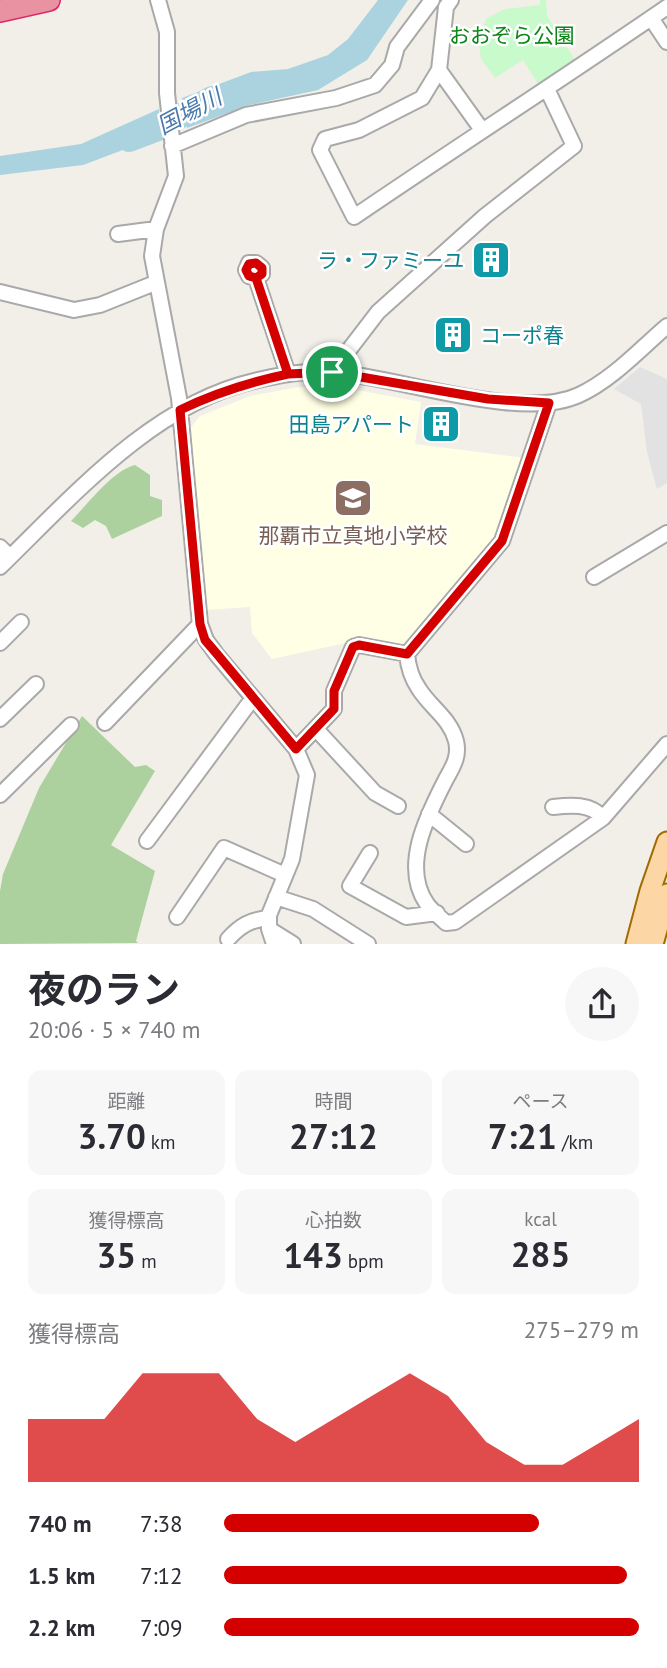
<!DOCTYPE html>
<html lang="ja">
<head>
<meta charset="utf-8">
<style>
  :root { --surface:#fff; --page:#f7f7f7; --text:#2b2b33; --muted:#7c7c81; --accent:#d40000 }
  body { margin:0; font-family:"PT Sans","Noto Sans JP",sans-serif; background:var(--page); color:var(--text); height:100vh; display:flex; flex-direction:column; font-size:26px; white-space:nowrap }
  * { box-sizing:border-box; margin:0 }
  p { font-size:23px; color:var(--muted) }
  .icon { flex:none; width:38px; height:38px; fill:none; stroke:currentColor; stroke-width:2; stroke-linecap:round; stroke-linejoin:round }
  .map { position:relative; height:944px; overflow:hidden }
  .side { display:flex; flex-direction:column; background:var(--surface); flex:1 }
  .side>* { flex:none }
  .pin { position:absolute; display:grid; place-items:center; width:60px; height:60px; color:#fff; margin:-30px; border:4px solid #fff; border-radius:50%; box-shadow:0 2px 7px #0007 }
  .round { display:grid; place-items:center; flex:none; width:74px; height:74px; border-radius:37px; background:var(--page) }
  .overview { display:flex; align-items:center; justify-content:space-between; height:119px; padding:0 28px }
  h1 { font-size:38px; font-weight:700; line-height:52px }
  .metrics { display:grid; grid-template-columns:repeat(3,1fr); gap:10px; height:119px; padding:7px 28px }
  .metrics div { display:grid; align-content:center; border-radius:14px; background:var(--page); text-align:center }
  .metrics b { font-size:35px; font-weight:700 }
  .metrics small { font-size:19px; font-weight:400 }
  .metrics p { font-size:19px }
  .chart { height:196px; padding:14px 28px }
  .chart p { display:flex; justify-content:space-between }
  .chart svg { width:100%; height:126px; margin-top:7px; fill:var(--accent); opacity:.7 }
  ul { padding:0 28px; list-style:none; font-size:23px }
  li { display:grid; grid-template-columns:112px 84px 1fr; align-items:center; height:52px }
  li i { height:18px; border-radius:9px; background:var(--accent) }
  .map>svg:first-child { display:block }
  .education { fill:#ffffe5 }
  .forest { fill:#add19e }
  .park { fill:#c8facc }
  .parking { fill:#e2e2e2 }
  .water { fill:#aad3df }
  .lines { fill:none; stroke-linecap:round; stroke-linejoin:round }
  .river { stroke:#aad3df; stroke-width:24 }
  .minor-casing { stroke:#a9a9a9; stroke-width:18 }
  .major-casing { stroke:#a06b00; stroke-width:23 }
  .highway-casing { stroke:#dc2a67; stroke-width:24 }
  .minor { stroke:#fff; stroke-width:14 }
  .major { stroke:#fcd6a4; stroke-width:19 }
  .highway { stroke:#e892a2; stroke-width:21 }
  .route-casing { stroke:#fff; stroke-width:14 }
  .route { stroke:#d40000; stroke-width:9 }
  .labels { text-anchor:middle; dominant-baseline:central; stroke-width:5; stroke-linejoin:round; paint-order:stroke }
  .park-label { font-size:21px; fill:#0c8416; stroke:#fff }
  .culture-label { font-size:21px; fill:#0d838f; stroke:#fff; text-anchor:end }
  .education-label { font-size:21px; fill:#785e54; stroke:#fff }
  .water-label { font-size:23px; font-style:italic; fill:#4a7aab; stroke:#fff }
</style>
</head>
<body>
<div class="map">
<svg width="667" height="944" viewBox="0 0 667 944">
  <rect width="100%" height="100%" fill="#f2efe9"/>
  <!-- education -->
  <path class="education" d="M 299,387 L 341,387 L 421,402 L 415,444 L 527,458 L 497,537 L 442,606 L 399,649 L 355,641 L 272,659 L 252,633 L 250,607 L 205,610 L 187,432 L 200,416 L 250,396 Z"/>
  <!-- forest -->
  <path class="forest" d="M 135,465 L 150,475 L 150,496 L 162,500 L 162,516 L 112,539 L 106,526 L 95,520 L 83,528 L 71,521 C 87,505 113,470 135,465 Z
    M 82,716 L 135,767 L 146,765 L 155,771 L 111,845 L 155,871 L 136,941 L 138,943 L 0,944 L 0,891 L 3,874 L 39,788 Z"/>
  <!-- park -->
  <path class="park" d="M 540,0 L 546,0 L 547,16 L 575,60 L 538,84 L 523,60 L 495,78 L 481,59 L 478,37 L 487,18 L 505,9 L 540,5 Z"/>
  <!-- parking -->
  <path class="parking" d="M 640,367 L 667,379 L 667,483 L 657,489 L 647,452 L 641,404 L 614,389 Z"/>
  <!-- water -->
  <path class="water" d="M 378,0 L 408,0 L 367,60 L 318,90 L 250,105 L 187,128 L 182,98 L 251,72 L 288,69 L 328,55 L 348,39 Z
    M 159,109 L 160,136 L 83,165 L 0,175 L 0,156 L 81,144 Z"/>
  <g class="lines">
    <!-- river -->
    <path class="river" d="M 129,140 L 158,129 L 212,98"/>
    <defs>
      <path id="minor" d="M 158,0 L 167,32 L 167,93 L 176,176 L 156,229 L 152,256 L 179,398 L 200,624 L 206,640 L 217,655 L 296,749 L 307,775 L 292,859 L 269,915 L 269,929 L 274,944
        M 451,0 L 446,7 L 439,70 L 422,98 L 359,130 L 325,139 L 320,150 L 354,217 C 458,146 564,78 667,7
        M 651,18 L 667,42
        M 439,70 L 482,130
        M 172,146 L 246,115 L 336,98 L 375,85 L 392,65 L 397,47 L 432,0
        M 118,234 L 156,229
        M 256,278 L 262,274 L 262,268 L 256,263 L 249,263 L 246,270 L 249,276 L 256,278 L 288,374
        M 0,292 L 74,310 L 100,305 L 155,283
        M 332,372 L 378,312 L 485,216 L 574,146 L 547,89
        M 549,403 L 502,541 L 407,654 C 408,666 412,679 419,689 C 431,708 450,718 456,741 C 460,757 452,768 445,781 C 427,816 401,867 427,904 C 432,911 440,917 446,923 L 455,922 L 603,818 L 667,744
        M 0,547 L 10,557
        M 0,567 C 72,497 153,404 254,381 C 279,375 307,370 333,372 C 399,377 521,422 579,395 C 612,380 640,349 667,326
        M 594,577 L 667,533
        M 0,643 L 21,622
        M 0,719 L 36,684
        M 105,723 L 200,624
        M 316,729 L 375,793 L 398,806
        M 296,749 L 334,709 L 334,691 L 353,647 L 359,645 L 407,654
        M 0,795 L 71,725
        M 553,807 C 570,805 591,803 603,818
        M 429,814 L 466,844
        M 147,841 L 253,698
        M 370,853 L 350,886 L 406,917 L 437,913
        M 276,897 L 313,909 L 368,944
        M 177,917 L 224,848 L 285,875
        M 269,929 L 293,944
        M 228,939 C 241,925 250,920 269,918"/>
      <path id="major" d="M 636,944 L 650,891 L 667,842
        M 653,944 L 667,894"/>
      <path id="highway" d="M 0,11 L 49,0"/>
    </defs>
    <!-- minor casing -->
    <use href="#minor" class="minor-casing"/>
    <!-- major casing -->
    <use href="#major" class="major-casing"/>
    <!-- highway casing -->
    <use href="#highway" class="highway-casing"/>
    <!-- minor -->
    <use href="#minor" class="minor"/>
    <!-- major -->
    <use href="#major" class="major"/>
    <!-- highway -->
    <use href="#highway" class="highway"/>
  </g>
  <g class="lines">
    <defs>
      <path id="route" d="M 332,372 L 288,374 L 256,278 L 249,276 L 246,270 L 249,264 L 256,263 L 262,268 L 262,274 L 256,278 L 288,374 C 250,382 215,393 180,410 L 200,624 L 205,640 L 217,654 L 296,749 L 334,709 L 334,691 L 353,647 L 359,645 L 407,654 L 502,541 L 549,403 L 488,399 L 332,372"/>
    </defs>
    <!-- route casing -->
    <use href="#route" class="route-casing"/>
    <!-- route -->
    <use href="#route" class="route"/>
  </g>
  <!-- icons -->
  <defs>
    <symbol id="building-square" viewBox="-11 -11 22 22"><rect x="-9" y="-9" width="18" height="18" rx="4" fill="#0f9aa8" stroke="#fff"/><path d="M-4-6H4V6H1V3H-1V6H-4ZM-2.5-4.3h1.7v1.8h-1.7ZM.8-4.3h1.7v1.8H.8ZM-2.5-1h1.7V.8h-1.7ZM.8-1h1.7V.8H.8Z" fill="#fff"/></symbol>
    <symbol id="school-square" viewBox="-11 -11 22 22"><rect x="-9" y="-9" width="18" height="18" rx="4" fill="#8d6e63" stroke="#fff"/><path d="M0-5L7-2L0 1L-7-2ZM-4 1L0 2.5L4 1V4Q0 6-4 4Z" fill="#fff"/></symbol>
  </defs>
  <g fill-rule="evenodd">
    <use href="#building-square" x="469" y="238" width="44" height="44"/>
    <use href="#building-square" x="431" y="313" width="44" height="44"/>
    <use href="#building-square" x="419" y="402" width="44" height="44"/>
    <use href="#school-square" x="331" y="476" width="44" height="44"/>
  </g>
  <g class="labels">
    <!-- park labels -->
    <g class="park-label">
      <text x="512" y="35">おおぞら公園</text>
    </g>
    <!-- culture labels -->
    <g class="culture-label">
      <text x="464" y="260">ラ・ファミーユ</text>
      <text x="480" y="335" text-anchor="start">コーポ春</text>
      <text x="414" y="424">田島アパート</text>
    </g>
    <!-- education labels -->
    <g class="education-label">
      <text x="353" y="535">那覇市立真地小学校</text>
    </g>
    <!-- water labels -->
    <g class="water-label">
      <text transform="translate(189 111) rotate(-28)">国場川</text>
    </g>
  </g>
</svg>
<div class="pin" style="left:332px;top:372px;background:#1e9e55"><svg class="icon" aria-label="arrive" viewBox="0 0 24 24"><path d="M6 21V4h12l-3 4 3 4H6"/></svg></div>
</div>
<section class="side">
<div class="overview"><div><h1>夜のラン</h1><p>20:06 · 5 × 740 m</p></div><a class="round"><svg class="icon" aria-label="share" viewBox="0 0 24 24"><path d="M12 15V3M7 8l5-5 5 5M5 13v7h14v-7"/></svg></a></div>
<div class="metrics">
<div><p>距離</p><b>3.70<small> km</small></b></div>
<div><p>時間</p><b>27:12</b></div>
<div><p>ペース</p><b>7:21<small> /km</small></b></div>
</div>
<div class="metrics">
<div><p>獲得標高</p><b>35<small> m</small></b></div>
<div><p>心拍数</p><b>143<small> bpm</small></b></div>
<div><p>kcal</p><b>285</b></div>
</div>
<div class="chart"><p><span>獲得標高</span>275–279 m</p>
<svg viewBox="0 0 160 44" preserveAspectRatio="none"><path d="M0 44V22L10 22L20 22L30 6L40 6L50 6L60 22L70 30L80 22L90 14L100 6L110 14L120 30L130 38L140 38L150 30L160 22V44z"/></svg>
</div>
<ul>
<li><b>740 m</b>7:38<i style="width:76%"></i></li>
<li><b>1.5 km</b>7:12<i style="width:97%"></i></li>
<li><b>2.2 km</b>7:09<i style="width:100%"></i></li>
</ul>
</section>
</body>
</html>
